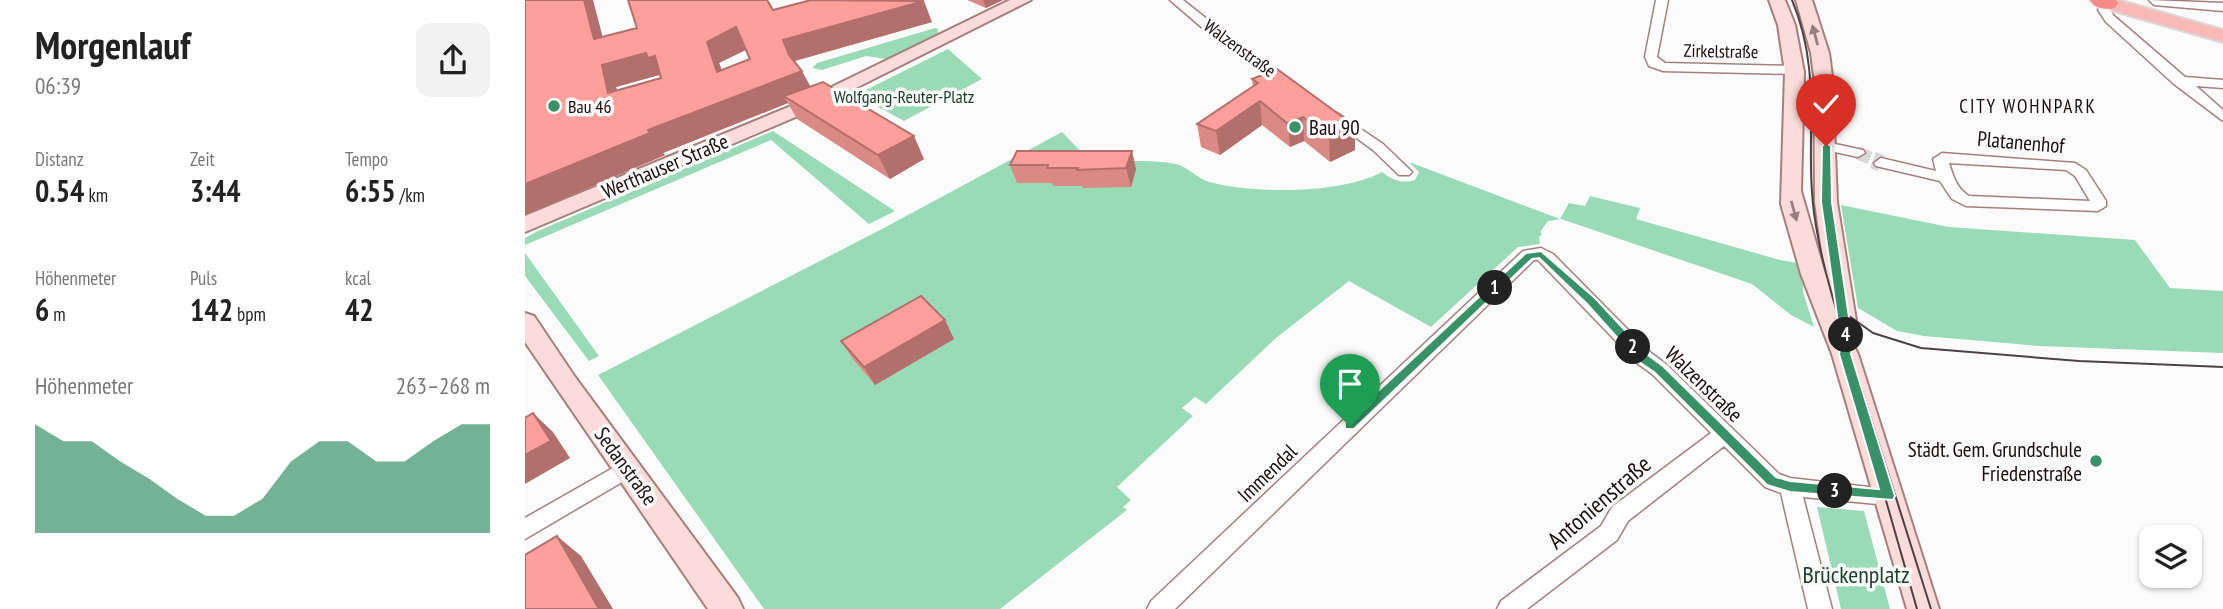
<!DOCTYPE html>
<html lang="de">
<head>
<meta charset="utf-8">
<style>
  :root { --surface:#fff; --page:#f2f2f2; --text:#222; --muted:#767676; --accent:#399267 }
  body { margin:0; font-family:"PT Sans Narrow",sans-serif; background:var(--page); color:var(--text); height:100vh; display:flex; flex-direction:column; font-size:26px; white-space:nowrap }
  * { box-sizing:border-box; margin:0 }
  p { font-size:23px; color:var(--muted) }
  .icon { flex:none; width:38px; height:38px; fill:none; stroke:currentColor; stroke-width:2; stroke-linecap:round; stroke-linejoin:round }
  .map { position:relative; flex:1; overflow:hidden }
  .details { display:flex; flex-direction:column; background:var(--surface); width:525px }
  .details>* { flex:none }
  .fabs { position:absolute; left:1614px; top:525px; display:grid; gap:14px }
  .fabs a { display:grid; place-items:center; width:63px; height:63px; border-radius:14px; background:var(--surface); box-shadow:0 2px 5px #0004; font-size:35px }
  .pin { position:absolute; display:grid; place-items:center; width:60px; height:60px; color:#fff; margin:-72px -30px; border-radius:50% 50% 50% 0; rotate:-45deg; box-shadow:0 0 7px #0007 }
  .pin .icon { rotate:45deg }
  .km { position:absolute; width:35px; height:35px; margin:-18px; border-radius:50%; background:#222; color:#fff; font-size:19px; line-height:35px; text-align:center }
  .round { display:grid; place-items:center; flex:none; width:74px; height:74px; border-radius:14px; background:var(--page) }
  .head { display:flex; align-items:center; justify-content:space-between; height:119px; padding:0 35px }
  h1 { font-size:38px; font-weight:700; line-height:52px }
  .metrics { display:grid; grid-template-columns:repeat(3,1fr); gap:10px; height:119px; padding:7px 35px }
  .metrics div { display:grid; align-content:center }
  .metrics b { font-size:30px; font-weight:700 }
  .metrics small { font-size:19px; font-weight:400 }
  .metrics p { font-size:19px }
  .chart { height:196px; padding:14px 35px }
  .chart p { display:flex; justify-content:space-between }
  .chart svg { width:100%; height:126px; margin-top:7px; fill:var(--accent); opacity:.7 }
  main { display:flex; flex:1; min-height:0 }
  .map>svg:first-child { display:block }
  .green { fill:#99dbb6 }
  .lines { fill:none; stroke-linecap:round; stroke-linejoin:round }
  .street-tunnel-far1 { stroke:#d9d7d7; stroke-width:13; stroke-dasharray:13 7; stroke-linecap:butt }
  .street-tunnel { stroke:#d9d7d7; stroke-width:17; stroke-dasharray:17 8; stroke-linecap:butt }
  .street-casing { stroke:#a67f7c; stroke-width:3 }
  .secondary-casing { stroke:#a67f7c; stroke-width:4 }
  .primary-casing { stroke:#dbd8d8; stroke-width:4 }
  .highway-casing { stroke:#dbd8d8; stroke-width:3 }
  .street { fill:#fff; fill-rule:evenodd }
  .secondary { fill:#fcdcdb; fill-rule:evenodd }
  .primary { fill:#f9b9b6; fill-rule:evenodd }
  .highway { fill:#f58a86; fill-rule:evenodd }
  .tram { stroke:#4d4242; stroke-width:2 }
  .wall { fill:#da8985; fill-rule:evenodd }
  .shaded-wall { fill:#b26f6c }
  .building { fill:#fe9f9b; stroke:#b26f6c; stroke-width:2; fill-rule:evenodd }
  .oneway { fill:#977f7e }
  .route { fill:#399267; stroke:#fff; stroke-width:2 }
  .poi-dot { fill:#399267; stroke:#fbfbfb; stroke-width:2.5 }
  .labels { text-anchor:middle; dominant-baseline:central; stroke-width:7; stroke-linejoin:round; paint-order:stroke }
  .far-street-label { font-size:18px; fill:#1b0d0d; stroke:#fbfbfb }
  .far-park-label { font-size:18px; fill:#173e2b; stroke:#fbfbfb }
  .far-poi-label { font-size:18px; fill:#1b0d0d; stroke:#fbfbfb; text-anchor:start }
  .far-neighbourhood-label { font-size:19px; letter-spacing:2px; fill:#1b0d0d; stroke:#fbfbfb }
  .poi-label { font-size:21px; fill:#1b0d0d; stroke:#fbfbfb; text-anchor:start }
  .street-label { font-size:21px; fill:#1b0d0d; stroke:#fbfbfb }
  .near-street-label { font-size:24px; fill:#1b0d0d; stroke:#fbfbfb }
  .near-park-label { font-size:24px; fill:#173e2b; stroke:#fbfbfb }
</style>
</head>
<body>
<main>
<section class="details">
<div class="head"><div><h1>Morgenlauf</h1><p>06:39</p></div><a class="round"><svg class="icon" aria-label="share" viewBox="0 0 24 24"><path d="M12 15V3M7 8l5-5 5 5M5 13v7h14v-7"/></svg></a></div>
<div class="metrics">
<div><p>Distanz</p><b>0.54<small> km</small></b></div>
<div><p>Zeit</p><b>3:44</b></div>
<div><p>Tempo</p><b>6:55<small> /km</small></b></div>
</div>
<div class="metrics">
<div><p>Höhenmeter</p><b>6<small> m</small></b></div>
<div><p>Puls</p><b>142<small> bpm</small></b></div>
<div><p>kcal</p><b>42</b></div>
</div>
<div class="chart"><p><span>Höhenmeter</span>263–268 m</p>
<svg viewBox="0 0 160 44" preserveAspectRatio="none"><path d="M0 44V6L10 12L20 12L30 19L40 25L50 32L60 38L70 38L80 32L90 19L100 12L110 12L120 19L130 19L140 12L150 6L160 6V44z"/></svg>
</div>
</section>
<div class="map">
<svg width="1698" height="609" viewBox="0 0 1698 609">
  <rect width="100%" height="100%" fill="#fbfbfb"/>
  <!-- green -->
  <path class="green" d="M 410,28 L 413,29 L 413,33 L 361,59 L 341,56 L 297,70 L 287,68 L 292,63 Z
    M 423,49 L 457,79 L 379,121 L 331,95 Z
    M 248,131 L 370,211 L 344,224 L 246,140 L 0,245 L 0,238 L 13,231 Z
    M 537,132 L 565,161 C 591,162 626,159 651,164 C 663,167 672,178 684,182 C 727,194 817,194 857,172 C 867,180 877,184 890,180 L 894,172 L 884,162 L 1035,219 L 1044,203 L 1060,206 L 1065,196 L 1115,208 L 1111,219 L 1255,260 L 1273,263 L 1278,271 L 1278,292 L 1289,327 L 1266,315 L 1227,284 L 1036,219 L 1023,221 L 1015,232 L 1017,234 L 1014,237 L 1015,244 L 993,247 L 906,327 L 824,281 L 751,338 L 681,404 L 670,397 L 657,408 L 668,416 L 592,487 L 606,500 L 598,507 L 602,510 L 475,609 L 239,609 L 73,375 L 357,229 Z
    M 1316,205 L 1424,227 L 1610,240 L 1645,288 L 1698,291 L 1698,353 L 1514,346 L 1399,336 L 1372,331 L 1333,308 Z
    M 0,253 L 74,356 L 64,361 L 0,276 Z
    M 1292,507 L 1339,511 L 1365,609 L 1316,609 Z"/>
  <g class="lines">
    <!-- street-tunnel-far1 -->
    <path class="street-tunnel-far1" d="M 1333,153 L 1352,161"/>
    <!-- street-tunnel -->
    <path class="street-tunnel" d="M 1348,160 L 1356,163"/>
    <defs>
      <path id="street" d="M 645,0 L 658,0 L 712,43 L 770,83 L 763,87 L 758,86 L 702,49 Z
        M 1131,0 L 1143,0 L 1132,57 L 1140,63 L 1270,66 L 1277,70 L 1270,74 L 1138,71 L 1124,66 L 1120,57 Z
        M 1578,0 L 1590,0 L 1585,10 L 1589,16 L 1660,77 L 1698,80 L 1698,88 L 1671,86 L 1698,110 L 1698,121 L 1649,84 L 1581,22 L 1573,10 Z
        M 1624,0 L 1698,3 L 1698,11 L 1629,5 Z
        M 812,113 L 858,144 L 884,169 L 887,172 L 884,175 L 874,175 L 848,150 L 807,120 L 805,117 Z
        M 1301,142 L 1338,150 L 1340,153 L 1333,157 L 1296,149 L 1294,146 L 1296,143 Z
        M 1417,153 L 1550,163 L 1561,170 L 1581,201 L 1581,206 L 1573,211 L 1441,206 L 1427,199 L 1415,181 L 1351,166 L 1349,163 L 1356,158 L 1411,171 L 1408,159 ZM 1424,163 L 1541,170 L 1550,176 L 1565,201 L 1444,196 C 1432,189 1428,176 1424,163 Z
        M 1016,248 L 1028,254 L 1126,353 L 1141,364 L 1254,474 L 1265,478 L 1370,490 L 1373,496 L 1370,502 L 1363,505 L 1278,497 L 1307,609 L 1283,609 L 1256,493 L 1240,487 L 1199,446 L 1103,521 L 1092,540 L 1002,609 L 972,609 L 976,601 L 1076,526 L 1087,507 L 1186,433 L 1127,374 L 1112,363 L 1013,260 L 1009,260 L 650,609 L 622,609 L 626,601 L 998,251 Z
        M 102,460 L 109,463 L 112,469 L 109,475 L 0,539 L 0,518 Z"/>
      <path id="secondary" d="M 485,0 L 506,0 L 287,110 L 0,232 L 0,216 L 278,101 Z
        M 1244,0 L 1260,0 L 1270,25 L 1279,72 L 1276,191 L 1300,274 L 1290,202 L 1289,76 L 1286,53 L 1271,0 L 1287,0 L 1304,53 L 1307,76 L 1312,202 L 1333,333 L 1326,341 L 1333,354 L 1414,609 L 1382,609 L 1307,354 L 1276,274 L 1256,204 L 1260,72 L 1253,25 Z
        M 0,313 L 9,316 L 50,377 L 213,598 L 218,609 L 183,609 L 0,342 Z"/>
      <path id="primary" d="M 1574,0 L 1593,0 L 1698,30 L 1698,42 L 1575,7 L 1572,3 Z"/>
      <path id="highway" d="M 1565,0 L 1591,0 L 1593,3 L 1590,8 C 1580,10 1571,9 1565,0 Z"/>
    </defs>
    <!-- street casing -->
    <use href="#street" class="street-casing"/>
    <!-- secondary casing -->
    <use href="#secondary" class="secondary-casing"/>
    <!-- primary casing -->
    <use href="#primary" class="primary-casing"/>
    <!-- highway casing -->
    <use href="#highway" class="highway-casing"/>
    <!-- street -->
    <use href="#street" class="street"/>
    <!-- secondary -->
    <use href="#secondary" class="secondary"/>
    <!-- primary -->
    <use href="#primary" class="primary"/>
    <!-- highway -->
    <use href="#highway" class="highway"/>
    <!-- tram -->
    <path class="tram" d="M 1267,0 C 1300,78 1277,147 1291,226 C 1300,281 1320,337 1337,390 C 1360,463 1383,536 1406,609
      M 1313,308 L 1348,333 L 1396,348 L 1554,361 L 1698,367
      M 1354,476 L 1392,609"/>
  </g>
  <!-- wall -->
  <path class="wall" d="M 442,0 L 478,0 L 461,8 Z
    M 248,10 L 407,22 L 270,61 L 285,86 L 399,159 L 365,179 L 272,119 L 263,103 L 138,153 L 140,155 L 0,215 L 78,37 L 112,28 ZM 221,49 L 225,59 L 197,70 L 194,63 ZM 134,75 L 136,78 L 92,90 L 91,87 Z
    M 727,79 L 830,150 L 805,162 L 779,141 L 765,147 L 737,125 L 695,155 L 676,147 L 672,124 L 728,87 Z
    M 492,151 L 611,169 L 606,187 L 558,188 L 557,186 L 528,186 L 527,183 L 492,183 L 485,165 Z
    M 429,339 L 350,385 L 328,359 L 316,341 Z"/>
  <!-- shaded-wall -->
  <path class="shaded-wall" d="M 59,0 L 68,0 L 84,61 L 69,39 Z
    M 458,0 L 478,0 L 461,8 Z
    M 399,1 L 407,22 L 269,61 L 277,71 L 289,93 L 259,96 L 263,103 L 138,153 L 140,155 L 0,215 L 0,184 L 123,130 L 264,55 L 258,40 Z
    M 211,27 L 223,49 L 194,63 L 205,94 L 192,72 L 182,42 Z
    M 121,53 L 130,56 L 137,80 L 134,75 L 91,87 L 99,115 L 83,93 L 77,65 Z
    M 735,101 L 737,125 L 695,155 L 691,131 Z
    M 778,117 L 779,141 L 765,147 L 763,124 Z
    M 830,126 L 830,150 L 805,162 L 804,138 Z
    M 389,136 L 399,159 L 365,179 L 353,155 Z
    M 607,151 L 611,169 L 606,187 L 601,168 Z
    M 420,320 L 429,339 L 350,385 L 339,367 Z
    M 8,413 L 28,432 L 45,458 L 0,484 L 0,455 Z
    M 32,536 L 56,556 L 88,609 L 74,609 Z"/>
  <!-- building -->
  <path class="building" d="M 0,0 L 59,0 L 69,39 L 112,28 L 103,0 L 242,0 L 248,10 L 286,0 L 399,1 L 258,40 L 264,55 L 277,71 L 123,130 L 125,133 L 0,184 ZM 211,27 L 225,59 L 192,72 L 182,42 ZM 121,53 L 123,58 L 130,56 L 136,78 L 83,93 L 77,65 Z
    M 752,69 L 830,126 L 804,138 L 778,117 L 763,124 L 735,101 L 691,131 L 672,124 L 733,83 L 727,79 Z
    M 298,82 L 389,136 L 353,155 L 259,96 Z
    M 492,151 L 607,151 L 601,168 L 552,170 L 553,168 L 522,168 L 523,165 L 485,165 Z
    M 396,296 L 420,320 L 339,367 L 316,341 Z
    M 8,413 L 26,441 L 0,455 L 0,418 Z
    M 32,536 L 74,609 L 0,609 L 0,555 Z"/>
  <!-- one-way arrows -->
  <defs><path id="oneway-solid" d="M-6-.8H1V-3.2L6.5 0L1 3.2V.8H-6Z" transform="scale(1.75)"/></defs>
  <g class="oneway">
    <use href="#oneway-solid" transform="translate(1290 35) rotate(-105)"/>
    <use href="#oneway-solid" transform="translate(1269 211) rotate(75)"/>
  </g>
  <!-- route -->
  <path class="route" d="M 1301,143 L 1306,146 L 1307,202 L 1328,344 L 1326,354 L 1370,496 L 1368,500 L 1265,492 L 1242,485 L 1129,372 L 1114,362 L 1062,304 L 1014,258 L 1007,259 L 829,429 L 820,429 L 820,422 L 1001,253 L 1016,251 L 1070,298 L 1123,355 L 1138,366 L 1251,477 L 1265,481 L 1354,489 L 1314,354 L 1316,344 L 1296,202 L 1297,146 Z"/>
  <!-- markers -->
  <g class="poi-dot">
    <circle cx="29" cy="106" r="7"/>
    <circle cx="770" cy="127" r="7"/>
    <circle cx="1571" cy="461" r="7"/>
  </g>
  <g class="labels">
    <!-- far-street labels -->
    <g class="far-street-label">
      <text transform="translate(715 48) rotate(36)">Walzenstraße</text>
      <text transform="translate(1196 51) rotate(1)">Zirkelstraße</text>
    </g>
    <!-- far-park labels -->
    <g class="far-park-label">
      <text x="379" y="96">Wolfgang-Reuter-Platz</text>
    </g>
    <!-- far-poi labels -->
    <g class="far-poi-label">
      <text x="43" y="106">Bau 46</text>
    </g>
    <!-- far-neighbourhood labels -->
    <g class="far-neighbourhood-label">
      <text x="1503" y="106">CITY WOHNPARK</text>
    </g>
    <!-- poi labels -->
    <g class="poi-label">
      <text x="784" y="127">Bau 90</text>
      <text x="1557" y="449" text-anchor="end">Städt. Gem. Grundschule<tspan x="1557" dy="24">Friedenstraße</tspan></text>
    </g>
    <!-- street labels -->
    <g class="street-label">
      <text transform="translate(1496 142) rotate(5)">Platanenhof</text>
      <text transform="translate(140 166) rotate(-23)">Werthauser Straße</text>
      <text transform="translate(1179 384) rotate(44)">Walzenstraße</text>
      <text transform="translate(101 466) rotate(54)">Sedanstraße</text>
      <text transform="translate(742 473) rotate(-44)">Immendal</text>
    </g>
    <!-- near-street labels -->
    <g class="near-street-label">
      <text transform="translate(1074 502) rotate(-41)">Antonienstraße</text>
    </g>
    <!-- near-park labels -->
    <g class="near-park-label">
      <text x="1331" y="574">Brückenplatz</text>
    </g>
  </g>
</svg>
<div class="fabs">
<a><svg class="icon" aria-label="layers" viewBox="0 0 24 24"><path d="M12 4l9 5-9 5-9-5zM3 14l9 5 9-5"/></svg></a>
</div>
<div class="pin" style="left:825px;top:426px;background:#1e9e55"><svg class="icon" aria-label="arrive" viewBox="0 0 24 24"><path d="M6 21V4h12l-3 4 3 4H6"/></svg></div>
<div class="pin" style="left:1301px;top:146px;background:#d93025"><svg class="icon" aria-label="check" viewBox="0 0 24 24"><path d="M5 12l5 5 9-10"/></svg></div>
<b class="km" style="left:970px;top:288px">1</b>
<b class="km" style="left:1108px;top:347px">2</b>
<b class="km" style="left:1310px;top:491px">3</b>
<b class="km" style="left:1321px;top:335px">4</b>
</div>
</main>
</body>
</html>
